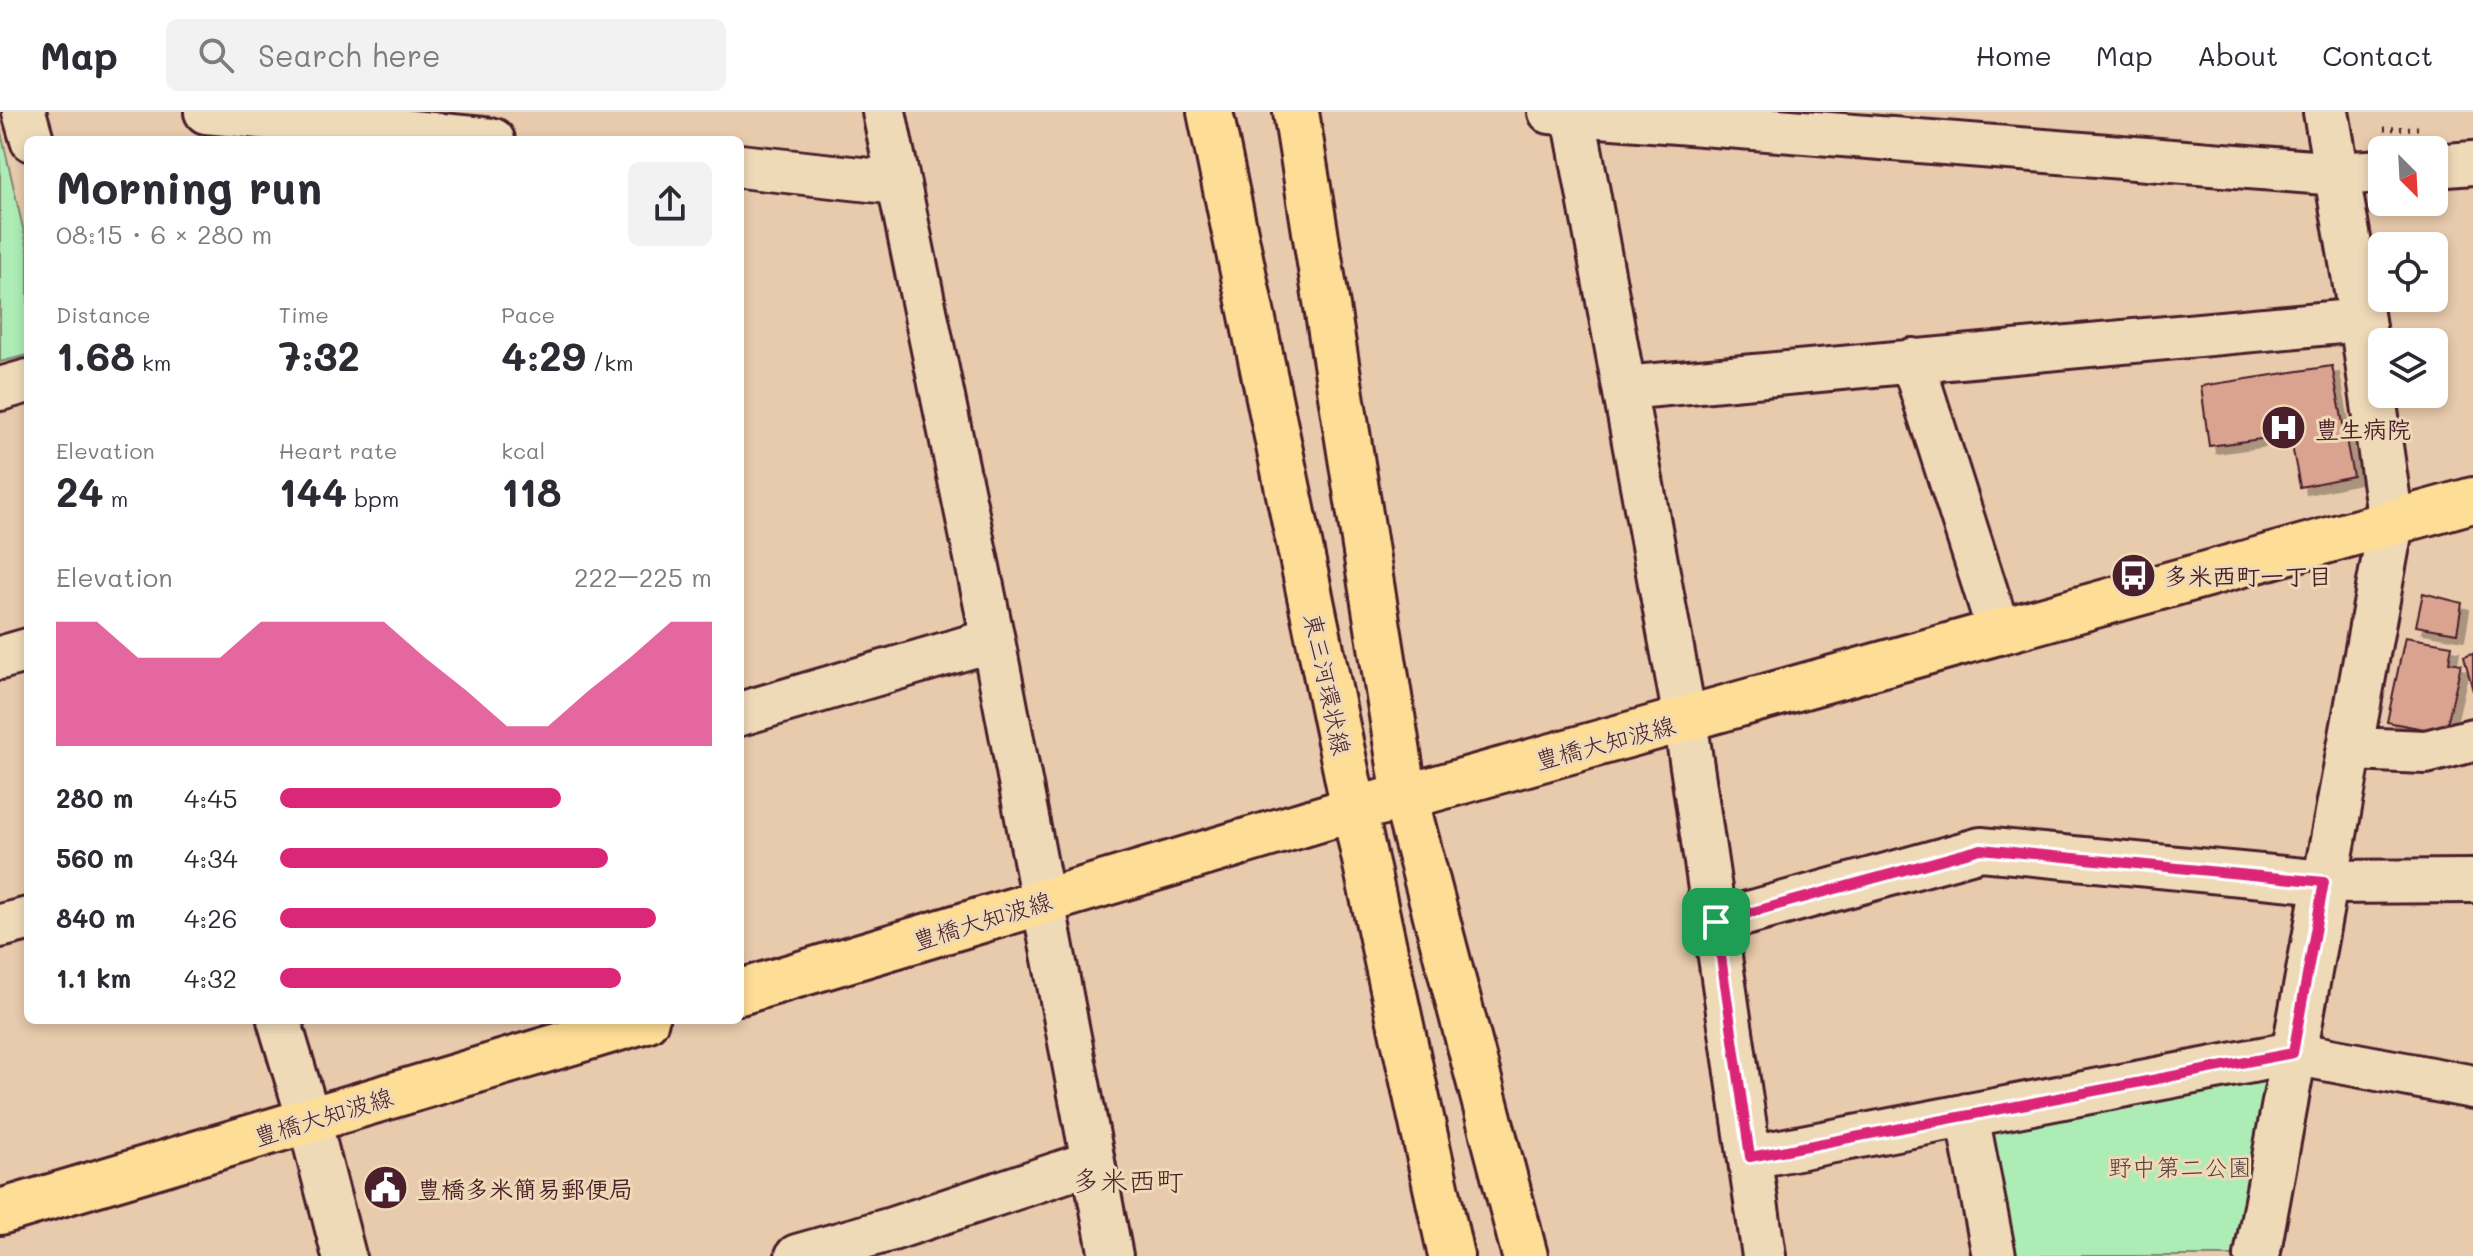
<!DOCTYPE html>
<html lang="en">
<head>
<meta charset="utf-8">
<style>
  :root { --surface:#fff; --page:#f2f2f3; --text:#2b2b33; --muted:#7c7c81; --line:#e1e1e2; --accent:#db2777 }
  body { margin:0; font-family:Mali,"Klee One",sans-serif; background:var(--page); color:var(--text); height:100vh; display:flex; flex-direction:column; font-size:30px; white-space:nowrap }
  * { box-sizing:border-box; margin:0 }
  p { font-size:26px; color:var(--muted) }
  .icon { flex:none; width:44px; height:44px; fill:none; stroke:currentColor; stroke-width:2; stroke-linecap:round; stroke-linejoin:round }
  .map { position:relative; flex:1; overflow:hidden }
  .drawer { position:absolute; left:24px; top:24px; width:720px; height:888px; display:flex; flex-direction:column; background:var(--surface); border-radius:12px; box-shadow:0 4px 12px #0003 }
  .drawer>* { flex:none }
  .needle { width:52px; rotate:156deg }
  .controls { position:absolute; left:2368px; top:24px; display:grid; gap:16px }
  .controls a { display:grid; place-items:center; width:80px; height:80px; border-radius:12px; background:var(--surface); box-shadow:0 4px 12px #0003; font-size:40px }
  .pin { position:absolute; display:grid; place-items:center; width:68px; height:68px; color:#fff; margin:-34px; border-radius:16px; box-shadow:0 4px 12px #0006 }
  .round { display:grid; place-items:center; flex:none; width:84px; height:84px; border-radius:12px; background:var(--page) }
  .headline { display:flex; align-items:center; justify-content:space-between; height:136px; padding:0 32px }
  h1 { font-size:44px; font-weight:700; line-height:60px }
  .figures { display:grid; grid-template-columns:repeat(3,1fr); gap:12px; height:136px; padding:8px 32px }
  .figures div { display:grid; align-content:center }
  .figures b { font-size:40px; font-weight:700 }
  .figures small { font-size:22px; font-weight:400 }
  .figures p { font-size:22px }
  .chart { height:224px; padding:16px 32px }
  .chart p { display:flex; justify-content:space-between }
  .chart svg { width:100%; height:144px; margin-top:8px; fill:var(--accent); opacity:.7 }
  ul { padding:0 32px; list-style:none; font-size:26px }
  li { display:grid; grid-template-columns:128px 96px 1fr; align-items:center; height:60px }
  li i { height:20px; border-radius:10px; background:var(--accent) }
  header { display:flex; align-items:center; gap:48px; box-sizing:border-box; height:112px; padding:0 40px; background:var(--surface); border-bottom:2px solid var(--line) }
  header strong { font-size:38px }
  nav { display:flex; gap:44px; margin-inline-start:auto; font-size:28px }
  .search { width:560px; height:72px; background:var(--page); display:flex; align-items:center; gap:20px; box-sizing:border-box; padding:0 28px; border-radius:12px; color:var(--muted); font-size:30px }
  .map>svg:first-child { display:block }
  .green { fill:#adedb5; stroke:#7c8670; stroke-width:2 }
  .building { fill:#d9a38f; stroke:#4a1f2b; stroke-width:2; filter:url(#shadow) }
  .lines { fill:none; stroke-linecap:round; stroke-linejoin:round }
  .street-casing { stroke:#4a1f2b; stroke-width:48 }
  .secondary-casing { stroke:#4a1f2b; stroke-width:50 }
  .primary-casing { stroke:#4a1f2b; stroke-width:50 }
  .path { stroke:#4a1f2b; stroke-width:5; stroke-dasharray:2 6; stroke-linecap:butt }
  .street { stroke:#efdab8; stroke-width:42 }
  .secondary { stroke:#efdab8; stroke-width:44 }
  .primary { stroke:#fedd96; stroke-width:44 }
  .route-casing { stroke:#fff; stroke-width:16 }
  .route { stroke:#db2777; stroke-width:10 }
  .labels { text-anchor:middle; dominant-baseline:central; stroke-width:6; stroke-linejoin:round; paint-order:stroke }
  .poi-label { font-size:24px; font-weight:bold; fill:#4a1f2b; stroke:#efdab8; text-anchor:start }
  .street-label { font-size:24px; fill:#4a1f2b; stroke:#efdab8 }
  .park-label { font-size:24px; fill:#593e40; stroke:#efdab8 }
  .quarter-label { font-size:28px; fill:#4a1f2b; stroke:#efdab8 }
</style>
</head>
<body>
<header>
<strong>Map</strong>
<div class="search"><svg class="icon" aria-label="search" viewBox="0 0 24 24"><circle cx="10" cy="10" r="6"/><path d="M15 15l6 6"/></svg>Search here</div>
<nav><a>Home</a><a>Map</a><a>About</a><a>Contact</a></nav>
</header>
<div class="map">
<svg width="2473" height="1144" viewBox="0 0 2473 1144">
  <defs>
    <filter id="shadow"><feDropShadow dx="7" dy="7" stdDeviation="0" flood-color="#0004"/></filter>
  </defs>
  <rect width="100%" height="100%" fill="#e8caac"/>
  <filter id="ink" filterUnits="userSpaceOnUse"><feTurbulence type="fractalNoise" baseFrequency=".0125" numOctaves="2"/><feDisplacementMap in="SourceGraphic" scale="16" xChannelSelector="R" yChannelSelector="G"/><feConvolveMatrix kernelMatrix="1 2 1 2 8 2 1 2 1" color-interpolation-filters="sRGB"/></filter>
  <g filter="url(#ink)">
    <!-- green -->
    <path class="green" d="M 0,16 L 28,138 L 28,243 L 0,250 Z
      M 2293,941 L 2257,1144 L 1994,1144 L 1967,1003 Z"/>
    <!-- building -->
    <path class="building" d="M 2332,254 L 2353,364 L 2300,375 L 2290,323 L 2209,334 L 2201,274 Z
      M 2423,481 L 2462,491 L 2457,521 L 2416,514 Z
      M 2405,525 L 2452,533 L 2449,550 L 2461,552 L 2445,621 L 2387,610 Z
      M 2473,541 L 2473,579 L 2464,544 Z"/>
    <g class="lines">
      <defs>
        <path id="street" d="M 24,0 L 32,28
          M 206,0 L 493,28
          M 884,0 L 993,528 L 1111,1144
          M 1550,0 L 2338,62 L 2382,59
          M 1574,4 L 1685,607 L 1764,1144
          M 740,54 L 898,71
          M 2434,54 L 2473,51
          M 1912,248 L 1999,520
          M 1624,276 L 2362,208
          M 0,277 L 28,269
          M 0,546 L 28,538
          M 740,602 L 993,528
          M 2352,637 L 2426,640 L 2473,628
          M 1716,810 L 1981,737 L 2324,770 L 2473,769
          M 0,814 L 28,807
          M 279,908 L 309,1008 L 344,1144
          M 1967,1003 L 1994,1144
          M 1750,1045 L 2293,941 L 2473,975
          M 797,1144 L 892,1117 L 1093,1050"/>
        <path id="secondary" d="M 2257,1144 L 2391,411 L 2362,208 L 2326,0"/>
        <path id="primary" d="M 1210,0 L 1354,697 L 1451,1144
          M 1296,0 L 1405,685 L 1525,1144
          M 740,880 L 1354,697 L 1405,685 L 2473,388
          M 0,1100 L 646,908"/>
      </defs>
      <!-- street casing -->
      <use href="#street" class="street-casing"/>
      <!-- secondary casing -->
      <use href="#secondary" class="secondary-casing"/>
      <!-- primary casing -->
      <use href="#primary" class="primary-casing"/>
      <!-- path -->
      <path class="path" d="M 2384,17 L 2418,16"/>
      <!-- street -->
      <use href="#street" class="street"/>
      <!-- secondary -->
      <use href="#secondary" class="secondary"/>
      <!-- primary -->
      <use href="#primary" class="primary"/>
    </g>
  </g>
  <g class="lines" filter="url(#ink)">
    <defs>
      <path id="route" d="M 1981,737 L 2324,770 L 2293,941 L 1750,1045 L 1716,810 Z"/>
    </defs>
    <!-- route casing -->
    <use href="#route" class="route-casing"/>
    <!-- route -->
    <use href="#route" class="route"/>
  </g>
  <!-- icons -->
  <defs>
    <symbol id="hospital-disc" viewBox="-11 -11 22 22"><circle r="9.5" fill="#4a1f2b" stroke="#efdab8"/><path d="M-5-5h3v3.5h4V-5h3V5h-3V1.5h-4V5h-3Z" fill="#fff"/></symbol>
    <symbol id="bus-disc" viewBox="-11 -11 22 22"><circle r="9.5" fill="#4a1f2b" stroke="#efdab8"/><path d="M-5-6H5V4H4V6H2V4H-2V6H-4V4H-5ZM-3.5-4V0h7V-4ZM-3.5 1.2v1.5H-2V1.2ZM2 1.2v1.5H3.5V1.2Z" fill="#fff"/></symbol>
    <symbol id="civic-disc" viewBox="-11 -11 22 22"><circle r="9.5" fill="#4a1f2b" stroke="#efdab8"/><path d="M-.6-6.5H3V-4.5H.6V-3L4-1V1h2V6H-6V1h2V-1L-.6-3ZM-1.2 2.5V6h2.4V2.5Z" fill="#fff"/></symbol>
  </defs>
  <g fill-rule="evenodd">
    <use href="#hospital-disc" x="2258" y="290" width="51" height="51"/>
    <use href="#bus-disc" x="2108" y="438" width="51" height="51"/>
    <use href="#civic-disc" x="360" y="1050" width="51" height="51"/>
  </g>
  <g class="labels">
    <!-- poi labels -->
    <g class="poi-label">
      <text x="2315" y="316">豊生病院</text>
      <text x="2164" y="463">多米西町一丁目</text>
      <text x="417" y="1076">豊橋多米簡易郵便局</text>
    </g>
    <!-- street labels -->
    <g class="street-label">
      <text transform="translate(1328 572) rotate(78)">東三河環状線</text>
      <text transform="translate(1605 630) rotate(-15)">豊橋大知波線</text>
      <text transform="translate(982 808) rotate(-17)">豊橋大知波線</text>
      <text transform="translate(323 1004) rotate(-17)">豊橋大知波線</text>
    </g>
    <!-- park labels -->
    <g class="park-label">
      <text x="2180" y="1054">野中第二公園</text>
    </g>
    <!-- quarter labels -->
    <g class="quarter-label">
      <text x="1128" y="1068">多米西町</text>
    </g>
  </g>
</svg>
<div class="controls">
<a><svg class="needle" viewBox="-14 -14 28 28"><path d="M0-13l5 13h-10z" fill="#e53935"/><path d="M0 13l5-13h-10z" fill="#7c7c81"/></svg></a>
<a><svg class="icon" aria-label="locate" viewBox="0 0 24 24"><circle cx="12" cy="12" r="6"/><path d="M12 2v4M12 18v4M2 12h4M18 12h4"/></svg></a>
<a><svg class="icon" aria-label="layers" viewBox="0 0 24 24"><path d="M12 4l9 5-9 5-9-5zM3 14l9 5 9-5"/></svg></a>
</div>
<div class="pin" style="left:1716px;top:810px;background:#1e9e55"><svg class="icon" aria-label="arrive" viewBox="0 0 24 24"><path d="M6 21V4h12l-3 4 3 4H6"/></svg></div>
<section class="drawer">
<div class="headline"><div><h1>Morning run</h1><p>08:15 · 6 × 280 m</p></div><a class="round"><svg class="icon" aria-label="share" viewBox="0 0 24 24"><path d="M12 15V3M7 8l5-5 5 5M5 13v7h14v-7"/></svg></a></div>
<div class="figures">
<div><p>Distance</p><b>1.68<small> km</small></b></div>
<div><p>Time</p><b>7:32</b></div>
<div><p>Pace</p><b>4:29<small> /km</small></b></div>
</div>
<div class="figures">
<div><p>Elevation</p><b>24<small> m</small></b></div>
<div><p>Heart rate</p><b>144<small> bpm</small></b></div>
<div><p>kcal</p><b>118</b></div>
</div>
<div class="chart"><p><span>Elevation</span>222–225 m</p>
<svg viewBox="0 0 160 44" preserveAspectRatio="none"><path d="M0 44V6L10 6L20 17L30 17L40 17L50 6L60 6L70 6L80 6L90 17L100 27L110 38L120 38L130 27L140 17L150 6L160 6V44z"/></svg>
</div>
<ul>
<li><b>280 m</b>4:45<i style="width:65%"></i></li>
<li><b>560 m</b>4:34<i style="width:76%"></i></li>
<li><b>840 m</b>4:26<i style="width:87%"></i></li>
<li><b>1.1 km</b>4:32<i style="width:79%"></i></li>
</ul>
</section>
</div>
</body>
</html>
